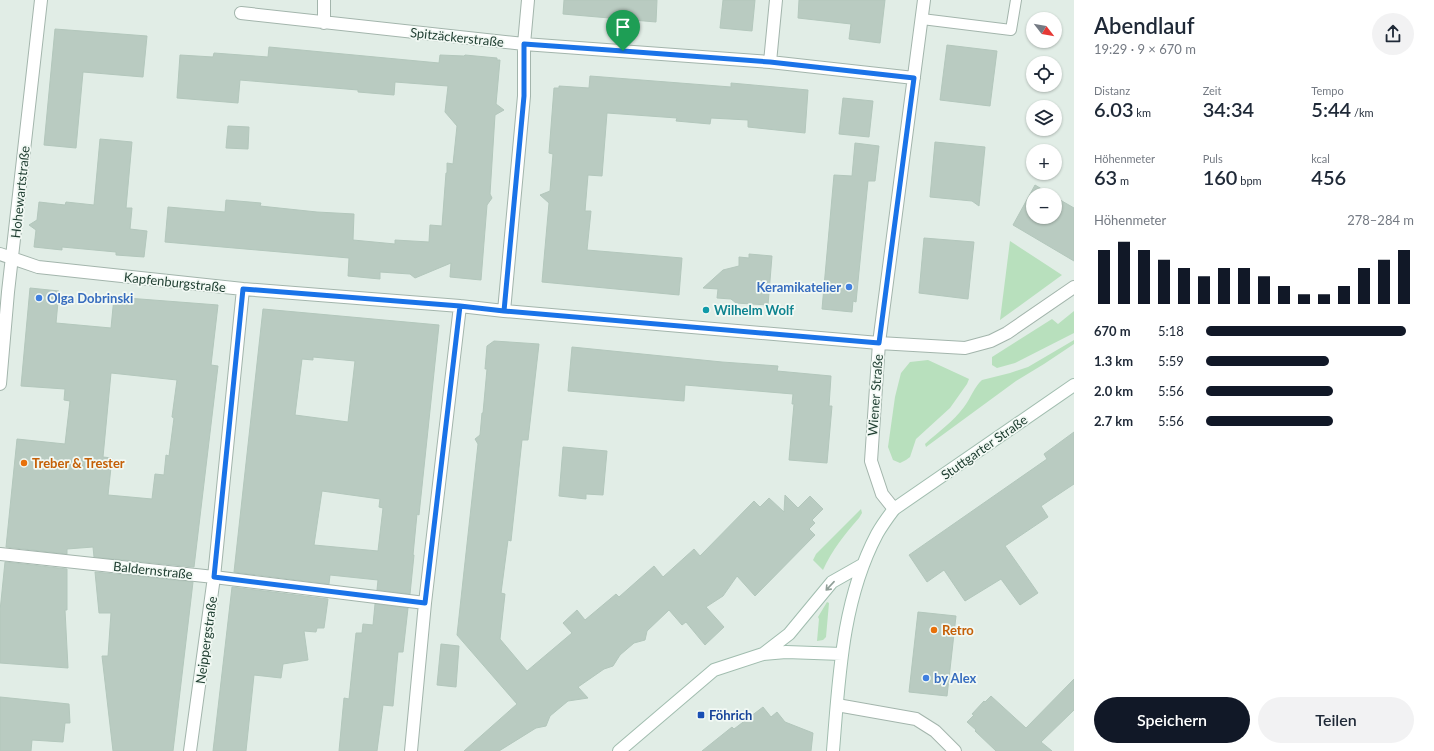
<!DOCTYPE html>
<html lang="de">
<head>
<meta charset="utf-8">
<style>
  :root { --surface:#fff; --page:#f2f2f3; --text:#1f2937; --muted:#747a83; --accent:#111827 }
  body { margin:0; font-family:Lato,sans-serif; background:var(--page); color:var(--text); height:100vh; display:flex; flex-direction:column; font-size:15px; white-space:nowrap }
  * { box-sizing:border-box; margin:0 }
  p { font-size:13px; color:var(--muted) }
  .icon { flex:none; width:22px; height:22px; fill:none; stroke:currentColor; stroke-width:2; stroke-linecap:round; stroke-linejoin:round }
  .map { position:relative; flex:1; overflow:hidden }
  .side { display:flex; flex-direction:column; background:var(--surface); width:360px }
  .side>* { flex:none }
  .needle { width:26px; rotate:121deg }
  .tools { position:absolute; left:1026px; top:12px; display:grid; gap:8px }
  .tools a { display:grid; place-items:center; width:36px; height:36px; border-radius:50%; background:var(--surface); box-shadow:0 1px 3px #0004; font-size:20px }
  .pin { position:absolute; display:grid; place-items:center; width:34px; height:34px; color:#fff; margin:-41px -17px; border-radius:50% 50% 50% 0; rotate:-45deg; box-shadow:0 0 4px #0007 }
  .pin .icon { rotate:45deg }
  .round { display:grid; place-items:center; flex:none; width:42px; height:42px; border-radius:21px; background:var(--page) }
  .summary { display:flex; align-items:center; justify-content:space-between; height:68px; padding:0 20px }
  h1 { font-size:22px; font-weight:600; line-height:30px }
  .metrics { display:grid; grid-template-columns:repeat(3,1fr); gap:6px; height:68px; padding:4px 20px }
  .metrics div { display:grid; align-content:center }
  .metrics b { font-size:20px; font-weight:600 }
  .metrics small { font-size:11px; font-weight:400 }
  .metrics p { font-size:11px }
  .chart { height:112px; padding:8px 20px }
  .chart p { display:flex; justify-content:space-between }
  .chart svg { width:100%; height:72px; margin-top:4px; stroke:var(--accent); stroke-width:6 }
  .cta { display:flex; gap:8px; margin-top:auto; padding:8px 20px }
  .cta a { flex:1; height:46px; border-radius:24px; background:var(--accent); color:#fff; font-size:16px; font-weight:600; line-height:46px; text-align:center }
  .cta a+a { background:var(--page); color:var(--text) }
  ul { padding:0 20px; list-style:none; font-size:13px }
  li { display:grid; grid-template-columns:64px 48px 1fr; align-items:center; height:30px }
  li i { height:10px; border-radius:5px; background:var(--accent) }
  main { display:flex; flex:1; min-height:0 }
  .map>svg:first-child { display:block }
  .green { fill:#b8e0bd }
  .building { fill:#b9cbc1; stroke:#b3c7bc; fill-rule:evenodd }
  .lines { fill:none; stroke-linecap:round; stroke-linejoin:round }
  .lane-casing { stroke:#a3b5ac; stroke-width:12 }
  .street-casing { stroke:#a3b5ac; stroke-width:14 }
  .secondary-casing { stroke:#a1bdaf; stroke-width:14 }
  .lane { stroke:#fff; stroke-width:10 }
  .street { stroke:#fff; stroke-width:12 }
  .secondary { stroke:#fff; stroke-width:12 }
  .oneway { stroke:#909f98 }
  .route-casing { stroke:#fff; stroke-width:8 }
  .route { stroke:#1a73e8; stroke-width:5 }
  .shop-dot { fill:#3f7fe0; stroke:#f2f9f4; stroke-width:1.5 }
  .culture-dot { fill:#0f9aa8; stroke:#f2f9f4; stroke-width:1.5 }
  .food-dot { fill:#e8710a; stroke:#f2f9f4; stroke-width:1.5 }
  .transit-dot { fill:#1a4fb4; stroke:#f2f9f4; stroke-width:1.5 }
  .labels { text-anchor:middle; dominant-baseline:central; stroke-width:3.5; stroke-linejoin:round; paint-order:stroke }
  .street-label { font-size:13px; fill:#203f32; stroke:#f2f9f4 }
  .shop-label { font-size:13px; font-weight:bold; fill:#366cbe; stroke:#f2f9f4; text-anchor:start }
  .culture-label { font-size:13px; font-weight:bold; fill:#0d838f; stroke:#f2f9f4; text-anchor:start }
  .food-label { font-size:13px; font-weight:bold; fill:#c56008; stroke:#f2f9f4; text-anchor:start }
  .transit-label { font-size:13px; font-weight:bold; fill:#164399; stroke:#f2f9f4; text-anchor:start }
</style>
</head>
<body>
<main>
<div class="map">
<svg width="1074" height="751" viewBox="0 0 1074 751">
  <rect width="100%" height="100%" fill="#e1ede6"/>
  <!-- green -->
  <path class="green" d="M 1010,241 L 1062,275 L 1000,320 Z
    M 1074,311 L 1074,333 L 1015,363 L 997,368 L 992,365 L 992,357 L 1052,319 L 1058,324 Z
    M 1074,340 L 1074,344 L 1044,364 L 1016,381 L 926,447 L 925,444 C 938,432 954,421 964,407 C 971,398 974,387 982,380 L 1010,373 L 1028,367 Z
    M 928,360 L 967,378 L 969,379 L 967,384 L 950,408 L 916,439 L 910,457 L 906,460 L 900,463 L 893,460 L 888,447 L 895,397 L 901,373 L 910,362 Z
    M 861,509 L 862,513 L 859,518 C 845,534 832,550 823,570 L 813,560 L 816,554 Z
    M 827,602 L 829,603 L 826,637 L 823,640 L 817,641 L 819,619 L 818,617 Z"/>
  <!-- building -->
  <path class="building" d="M 564,0 L 657,0 L 656,22 L 563,14 Z
    M 723,0 L 755,0 L 752,31 L 720,28 Z
    M 799,0 L 885,0 L 880,43 L 849,39 L 851,24 L 798,18 Z
    M 55,29 L 147,36 L 143,77 L 83,72 L 76,148 L 44,145 Z
    M 947,45 L 997,51 L 990,106 L 940,100 Z
    M 269,47 L 439,63 L 440,55 L 464,56 L 465,55 L 497,58 L 497,60 L 500,60 L 496,104 L 504,110 L 495,115 L 490,194 L 492,198 L 487,205 L 481,280 L 450,277 L 451,263 L 415,278 L 410,274 L 380,272 L 380,279 L 348,276 L 349,258 L 165,242 L 168,207 L 225,212 L 226,200 L 261,203 L 260,206 L 317,212 L 354,214 L 353,240 L 395,244 L 395,240 L 429,242 L 430,225 L 442,226 L 446,173 L 447,173 L 447,163 L 453,164 L 457,126 L 445,112 L 448,86 L 395,82 L 394,95 L 358,92 L 358,90 L 240,80 L 238,103 L 177,98 L 180,55 L 213,57 L 214,53 L 268,57 Z
    M 590,76 L 731,87 L 731,83 L 808,90 L 805,133 L 748,127 L 748,120 L 711,118 L 710,124 L 676,121 L 677,118 L 607,113 L 602,176 L 588,175 L 585,211 L 591,211 L 587,250 L 682,258 L 679,295 L 542,282 L 549,203 L 540,195 L 550,191 L 553,154 L 549,153 L 554,88 L 559,88 L 559,86 L 589,88 Z
    M 843,98 L 873,101 L 869,137 L 839,134 Z
    M 228,126 L 249,127 L 248,149 L 226,148 Z
    M 100,139 L 132,142 L 126,208 L 132,208 L 130,229 L 147,231 L 144,257 L 116,255 L 116,252 L 62,247 L 62,250 L 34,247 L 36,230 L 29,225 L 37,220 L 39,202 L 65,205 L 66,202 L 94,205 Z
    M 935,142 L 985,147 L 979,206 L 972,201 L 930,197 Z
    M 855,143 L 879,146 L 875,181 L 868,181 L 856,302 L 853,301 L 852,312 L 822,309 L 834,175 L 852,176 Z
    M 1035,185 L 1052,195 L 1033,195 L 1033,217 L 1055,217 L 1055,197 L 1074,208 L 1074,261 L 1013,225 Z
    M 924,238 L 974,242 L 968,299 L 919,293 Z
    M 749,254 L 772,256 L 768,305 L 736,303 L 731,299 L 717,298 L 718,289 L 703,288 L 723,270 L 739,266 L 739,257 L 749,258 Z
    M 30,288 L 59,291 L 56,323 L 111,328 L 114,297 L 218,305 L 211,365 L 218,366 L 194,567 L 94,557 L 93,547 L 67,549 L 67,554 L 6,547 L 17,439 L 65,444 L 70,401 L 64,400 L 65,389 L 21,386 ZM 111,373 L 177,380 L 172,417 L 174,418 L 169,456 L 166,455 L 164,475 L 155,474 L 152,499 L 108,495 L 112,458 L 103,457 Z
    M 263,309 L 439,325 L 419,515 L 417,514 L 413,555 L 414,555 L 410,594 L 377,590 L 378,580 L 330,575 L 329,584 L 234,572 ZM 313,357 L 355,361 L 348,422 L 295,415 L 302,359 L 313,360 ZM 322,491 L 380,499 L 379,507 L 383,508 L 378,551 L 314,545 Z
    M 494,341 L 539,344 L 528,440 L 522,440 L 511,541 L 508,540 L 501,593 L 505,594 L 500,639 L 527,671 L 572,633 L 563,623 L 577,610 L 585,620 L 616,594 L 619,597 L 654,566 L 663,577 L 694,549 L 700,556 L 754,501 L 760,507 L 769,498 L 784,512 L 785,495 L 798,508 L 810,496 L 823,509 L 812,520 L 815,523 L 809,529 L 815,535 L 755,596 L 737,576 L 723,596 L 706,607 L 724,627 L 705,645 L 686,622 L 682,625 L 669,610 L 647,631 L 645,640 L 634,643 L 620,655 L 613,666 L 604,669 L 578,687 L 588,698 L 568,701 L 550,716 L 546,726 L 536,728 L 499,751 L 464,751 L 517,704 L 457,635 L 478,444 L 475,439 L 480,435 L 482,413 L 483,413 L 487,369 L 485,369 L 487,346 Z
    M 572,347 L 722,362 L 778,366 L 777,371 L 831,376 L 829,406 L 832,406 L 827,463 L 789,460 L 794,404 L 792,404 L 793,394 L 685,385 L 684,401 L 568,391 Z
    M 1074,432 L 1074,484 L 1041,506 L 1048,517 L 1005,546 L 1038,593 L 1020,605 L 1001,579 L 965,601 L 944,570 L 927,582 L 909,555 L 1047,459 L 1044,454 Z
    M 563,447 L 607,451 L 603,495 L 586,494 L 586,499 L 559,496 Z
    M 5,562 L 67,569 L 67,610 L 65,610 L 68,668 L 0,663 L 0,611 Z
    M 95,572 L 193,582 L 173,751 L 113,751 L 102,656 L 108,656 L 111,613 L 99,613 Z
    M 232,587 L 328,599 L 324,628 L 317,628 L 316,632 L 304,631 L 308,660 L 283,664 L 281,678 L 254,675 L 246,751 L 213,751 Z
    M 375,604 L 408,608 L 403,652 L 398,652 L 393,706 L 383,705 L 377,751 L 339,751 L 344,698 L 349,699 L 356,633 L 362,633 L 363,624 L 373,625 Z
    M 918,612 L 956,616 L 947,696 L 909,692 Z
    M 441,644 L 459,646 L 456,687 L 437,685 Z
    M 1074,679 L 1074,710 L 1041,742 L 1052,751 L 996,751 L 975,731 L 976,730 L 967,722 L 974,715 L 972,714 L 984,701 L 985,702 L 991,696 L 1026,728 Z
    M 0,697 L 69,704 L 70,723 L 65,723 L 63,742 L 32,740 L 31,751 L 0,751 Z
    M 763,707 L 771,717 L 777,712 L 785,722 L 813,733 L 811,751 L 702,751 L 732,727 L 734,729 Z"/>
  <g class="lines">
    <defs>
      <path id="lane" d="M 922,19 L 1011,30 L 1016,0"/>
      <path id="street" d="M 324,0 L 324,23
        M 241,13 L 524,44 L 770,62 L 914,78
        M 770,62 L 776,0
        M 0,254 L 38,267 L 243,289 L 460,306 L 504,311 L 879,343 L 965,348 L 991,341 L 1007,333 L 1074,287
        M 504,311 L 524,96 L 524,44 L 528,0
        M 0,384 L 8,292 L 41,0
        M 894,509 L 882,494 L 871,461 L 879,343 L 924,0
        M 0,554 L 214,577 L 425,603
        M 837,705 L 916,719 L 935,731 L 955,751
        M 190,751 L 214,577 L 243,289
        M 411,751 L 425,603 L 460,306"/>
      <path id="secondary" d="M 763,654 L 789,634 L 832,582 L 862,565
        M 619,751 L 714,670 L 763,654 L 786,652 L 842,654
        M 833,751 C 839,677 842,600 877,534 C 882,525 888,517 894,509 L 1074,385"/>
    </defs>
    <!-- lane casing -->
    <use href="#lane" class="lane-casing"/>
    <!-- street casing -->
    <use href="#street" class="street-casing"/>
    <!-- secondary casing -->
    <use href="#secondary" class="secondary-casing"/>
    <!-- lane -->
    <use href="#lane" class="lane"/>
    <!-- street -->
    <use href="#street" class="street"/>
    <!-- secondary -->
    <use href="#secondary" class="secondary"/>
  </g>
  <!-- one-way arrows -->
  <defs><path id="oneway-shaft" d="M-6 0H5M1.5-3L5.5 0L1.5 3" fill="none" stroke-width="1.6" stroke-linecap="round" stroke-linejoin="round"/></defs>
  <use class="oneway" href="#oneway-shaft" transform="translate(830 586) rotate(133)"/>
  <g class="lines">
    <defs>
      <path id="route" d="M 623,51 L 524,44 L 524,96 L 504,311 L 460,306 L 243,289 L 214,577 L 425,603 L 460,306 L 504,311 L 879,343 L 914,78 L 770,62 L 623,51"/>
    </defs>
    <!-- route casing -->
    <use href="#route" class="route-casing"/>
    <!-- route -->
    <use href="#route" class="route"/>
  </g>
  <!-- markers -->
  <g class="shop-dot">
    <circle cx="849" cy="287" r="4"/>
    <circle cx="39" cy="298" r="4"/>
    <circle cx="926" cy="678" r="4"/>
  </g>
  <circle class="culture-dot" cx="706" cy="310" r="4"/>
  <g class="food-dot">
    <circle cx="24" cy="463" r="4"/>
    <circle cx="934" cy="630" r="4"/>
  </g>
  <rect class="transit-dot" x="697" y="711" width="8" height="8" rx="2"/>
  <g class="labels">
    <!-- street labels -->
    <g class="street-label">
      <text transform="translate(457 37) rotate(6)">Spitzäckerstraße</text>
      <text transform="translate(20 192) rotate(-84)">Hohewartstraße</text>
      <text transform="translate(175 282) rotate(6)">Kapfenburgstraße</text>
      <text transform="translate(875 395) rotate(-86)">Wiener Straße</text>
      <text transform="translate(984 447) rotate(-35)">Stuttgarter Straße</text>
      <text transform="translate(153 570) rotate(6)">Baldernstraße</text>
      <text transform="translate(206 640) rotate(-82)">Neippergstraße</text>
    </g>
    <!-- shop labels -->
    <g class="shop-label">
      <text x="841" y="287" text-anchor="end">Keramikatelier</text>
      <text x="47" y="298">Olga Dobrinski</text>
      <text x="934" y="678">by Alex</text>
    </g>
    <!-- culture labels -->
    <g class="culture-label">
      <text x="714" y="310">Wilhelm Wolf</text>
    </g>
    <!-- food labels -->
    <g class="food-label">
      <text x="32" y="463">Treber &amp; Trester</text>
      <text x="942" y="630">Retro</text>
    </g>
    <!-- transit labels -->
    <g class="transit-label">
      <text x="709" y="715">Föhrich</text>
    </g>
  </g>
</svg>
<div class="tools">
<a><svg class="needle" viewBox="-14 -14 28 28"><path d="M0-13l5 13h-10z" fill="#e53935"/><path d="M0 13l5-13h-10z" fill="#747a83"/></svg></a>
<a><svg class="icon" aria-label="locate" viewBox="0 0 24 24"><circle cx="12" cy="12" r="6"/><path d="M12 2v4M12 18v4M2 12h4M18 12h4"/></svg></a>
<a><svg class="icon" aria-label="layers" viewBox="0 0 24 24"><path d="M12 4l9 5-9 5-9-5zM3 14l9 5 9-5"/></svg></a>
<a>+</a>
<a>−</a>
</div>
<div class="pin" style="left:623px;top:51px;background:#1e9e55"><svg class="icon" aria-label="arrive" viewBox="0 0 24 24"><path d="M6 21V4h12l-3 4 3 4H6"/></svg></div>
</div>
<section class="side">
<div class="summary"><div><h1>Abendlauf</h1><p>19:29 · 9 × 670 m</p></div><a class="round"><svg class="icon" aria-label="share" viewBox="0 0 24 24"><path d="M12 15V3M7 8l5-5 5 5M5 13v7h14v-7"/></svg></a></div>
<div class="metrics">
<div><p>Distanz</p><b>6.03<small> km</small></b></div>
<div><p>Zeit</p><b>34:34</b></div>
<div><p>Tempo</p><b>5:44<small> /km</small></b></div>
</div>
<div class="metrics">
<div><p>Höhenmeter</p><b>63<small> m</small></b></div>
<div><p>Puls</p><b>160<small> bpm</small></b></div>
<div><p>kcal</p><b>456</b></div>
</div>
<div class="chart"><p><span>Höhenmeter</span>278–284 m</p>
<svg viewBox="0 0 160 44" preserveAspectRatio="none"><path d="M5 44V11M15 44V6M25 44V11M35 44V17M45 44V22M55 44V27M65 44V22M75 44V22M85 44V27M95 44V33M105 44V38M115 44V38M125 44V33M135 44V22M145 44V17M155 44V11"/></svg>
</div>
<ul>
<li><b>670 m</b>5:18<i style="width:96%"></i></li>
<li><b>1.3 km</b>5:59<i style="width:59%"></i></li>
<li><b>2.0 km</b>5:56<i style="width:61%"></i></li>
<li><b>2.7 km</b>5:56<i style="width:61%"></i></li>
</ul>
<div class="cta"><a>Speichern</a><a>Teilen</a></div>
</section>
</main>
</body>
</html>
